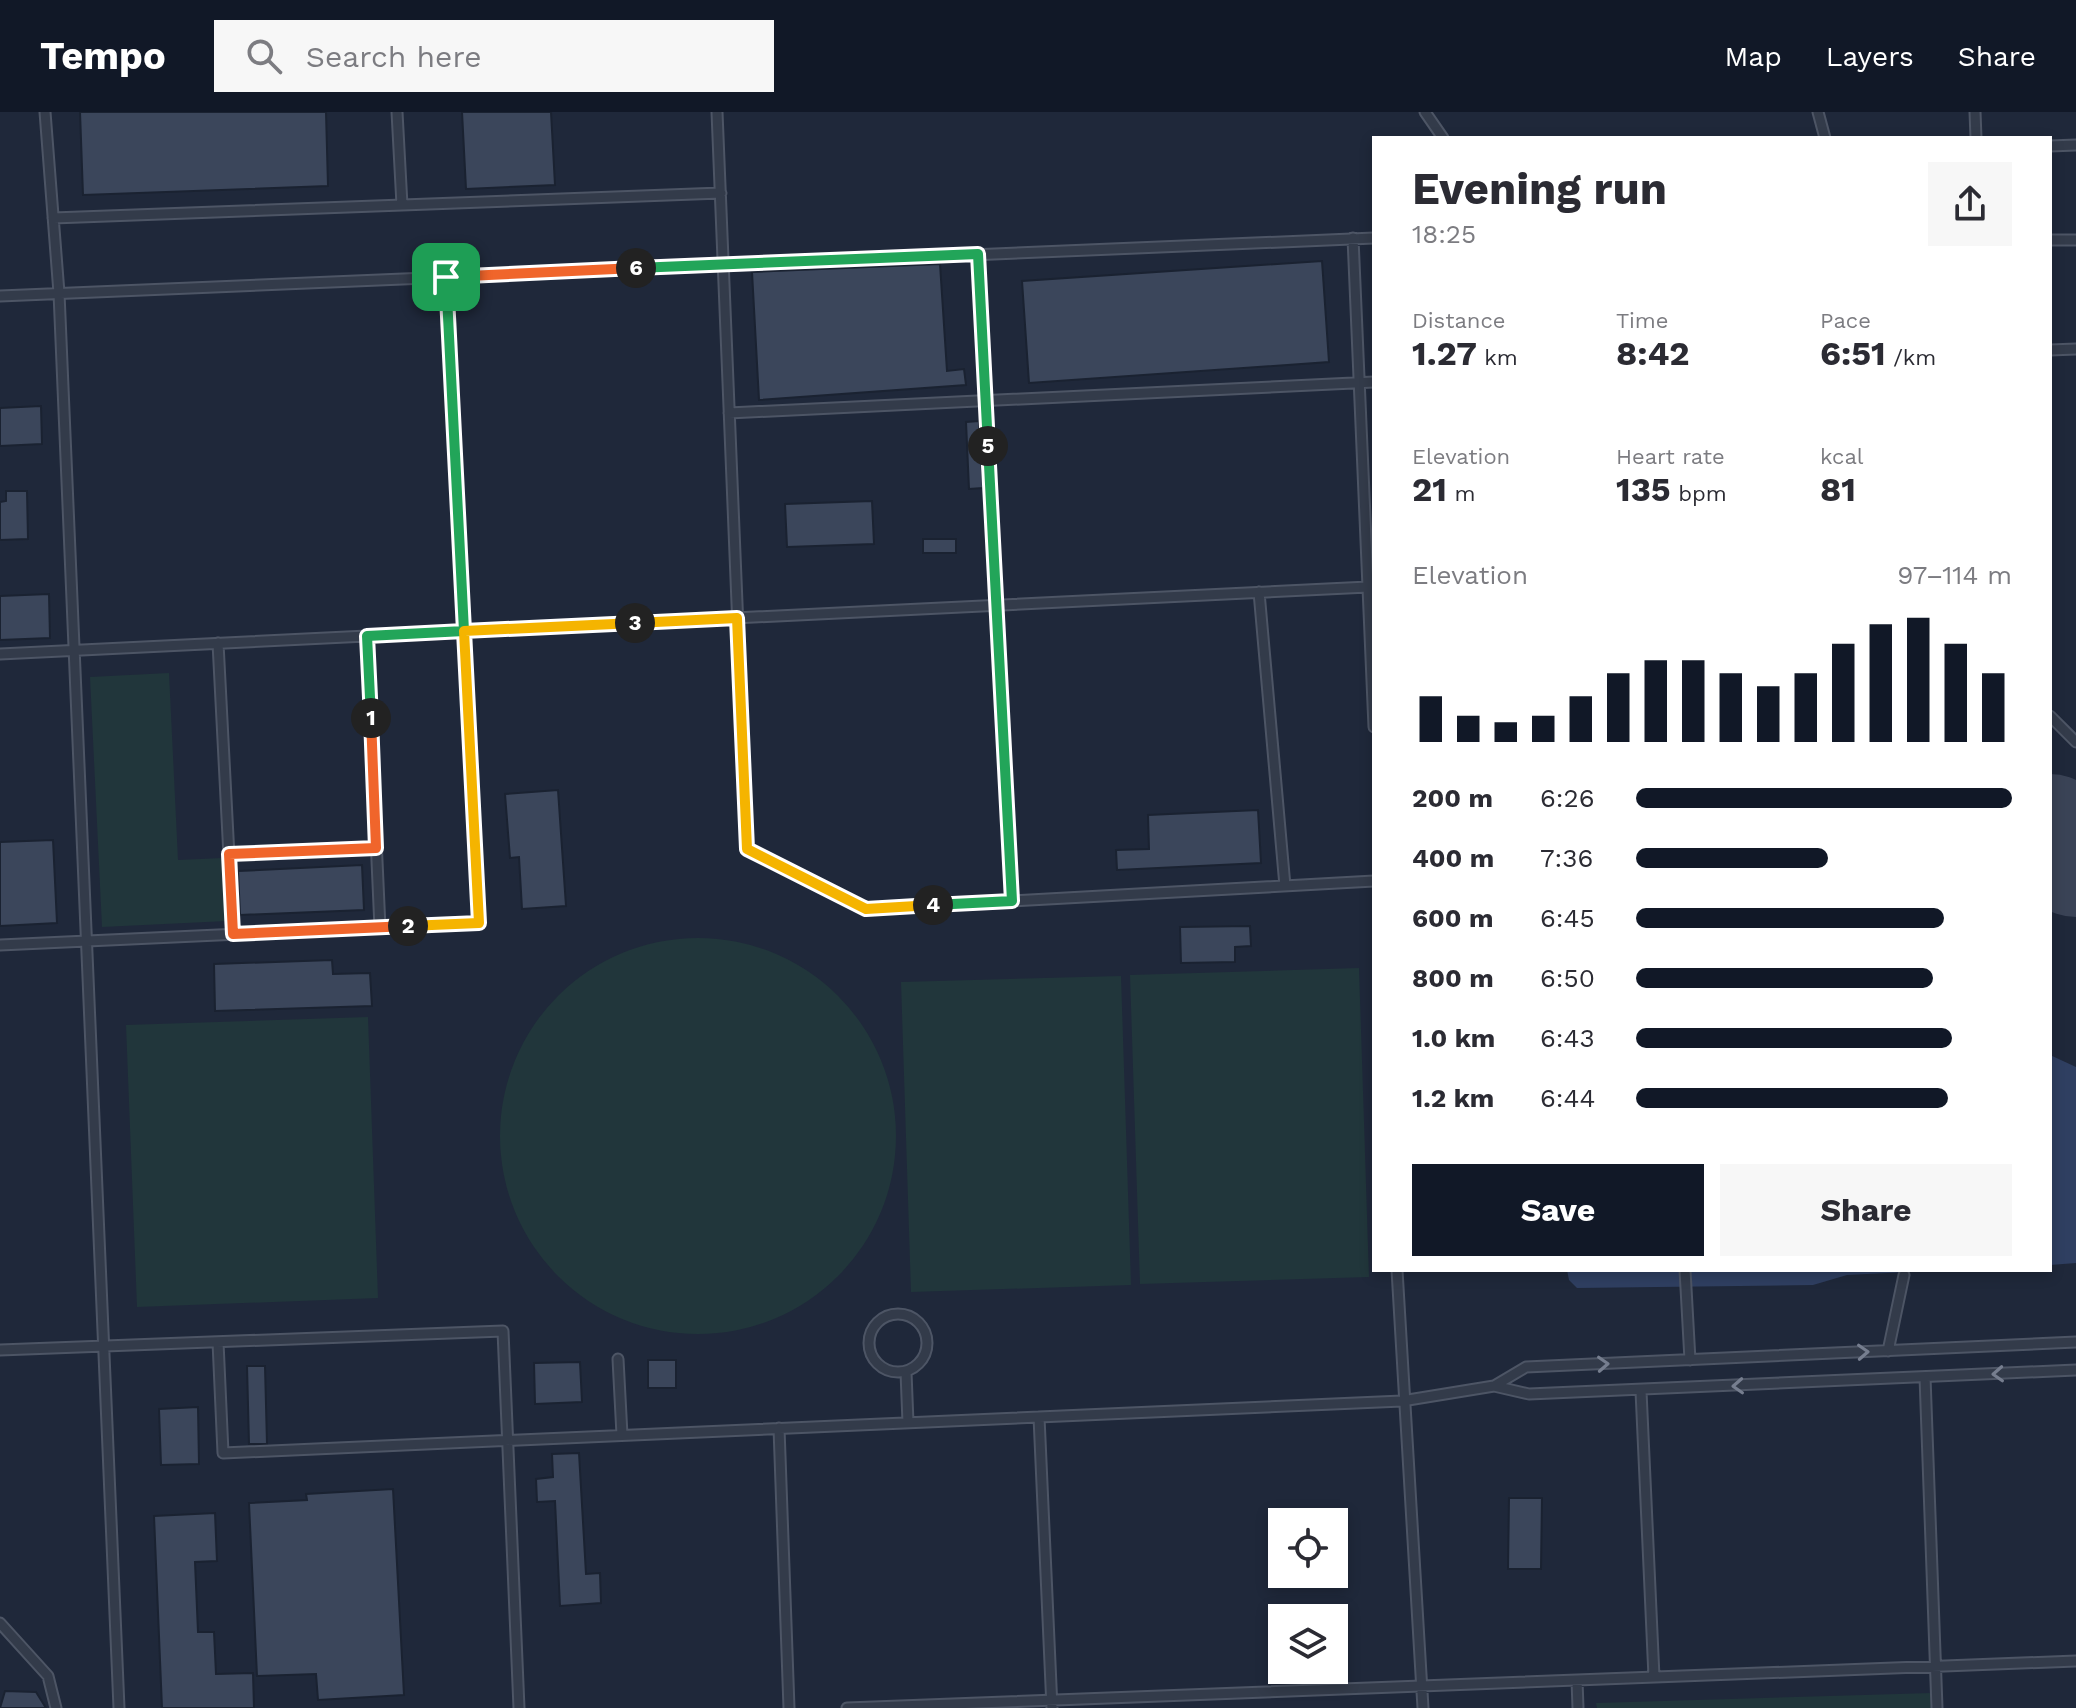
<!DOCTYPE html>
<html lang="en">
<head>
<meta charset="utf-8">
<style>
  :root { --surface:#fff; --page:#f7f7f7; --text:#2b2b33; --muted:#7c7c81; --accent:#111827 }
  body { margin:0; font-family:"Work Sans",sans-serif; background:var(--page); color:var(--text); height:100vh; display:flex; flex-direction:column; font-size:30px; white-space:nowrap }
  * { box-sizing:border-box; margin:0 }
  p { font-size:26px; color:var(--muted) }
  .icon { flex:none; width:44px; height:44px; fill:none; stroke:currentColor; stroke-width:2; stroke-linecap:round; stroke-linejoin:round }
  .map { position:relative; flex:1; overflow:hidden }
  .panel { position:absolute; left:1372px; top:24px; width:680px; height:1136px; display:flex; flex-direction:column; background:var(--surface); border-radius:0px; box-shadow:0 4px 12px #0003 }
  .panel>* { flex:none }
  .tools { position:absolute; left:1268px; top:1396px; display:grid; gap:16px }
  .tools a { display:grid; place-items:center; width:80px; height:80px; border-radius:0px; background:var(--surface); box-shadow:0 4px 12px #0003; font-size:40px }
  .pin { position:absolute; display:grid; place-items:center; width:68px; height:68px; color:#fff; margin:-34px; border-radius:16px; box-shadow:0 4px 12px #0006 }
  .km { position:absolute; width:40px; height:40px; margin:-20px; border-radius:50%; background:#222; color:#fff; font-size:22px; line-height:40px; text-align:center }
  .round { display:grid; place-items:center; flex:none; width:84px; height:84px; border-radius:0px; background:var(--page) }
  .overview { display:flex; align-items:center; justify-content:space-between; height:136px; padding:0 40px }
  h1 { font-size:44px; font-weight:700; line-height:60px }
  .metrics { display:grid; grid-template-columns:repeat(3,1fr); gap:12px; height:136px; padding:8px 40px }
  .metrics div { display:grid; align-content:center }
  .metrics b { font-size:34px; font-weight:700 }
  .metrics small { font-size:22px; font-weight:400 }
  .metrics p { font-size:22px }
  .chart { height:224px; padding:16px 40px }
  .chart p { display:flex; justify-content:space-between }
  .chart svg { width:100%; height:144px; margin-top:8px; stroke:var(--accent); stroke-width:6 }
  .cta { display:flex; gap:16px; margin-top:auto; padding:16px 40px }
  .cta a { flex:1; height:92px; border-radius:0px; background:var(--accent); color:#fff; font-size:32px; font-weight:700; line-height:92px; text-align:center }
  .cta a+a { background:var(--page); color:var(--text) }
  ul { padding:0 40px; list-style:none; font-size:26px }
  li { display:grid; grid-template-columns:128px 96px 1fr; align-items:center; height:60px }
  li i { height:20px; border-radius:10px; background:var(--accent) }
  header { display:flex; align-items:center; gap:48px; box-sizing:border-box; height:112px; padding:0 40px; background:var(--accent); color:#fff }
  header strong { font-size:38px }
  nav { display:flex; gap:44px; margin-inline-start:auto; font-size:28px }
  .search { width:560px; height:72px; background:var(--page); display:flex; align-items:center; gap:20px; box-sizing:border-box; padding:0 28px; border-radius:0px; color:var(--muted); font-size:30px }
  .map>svg:first-child { display:block }
  .green { fill:#21363b }
  .water { fill:#2f3f61 }
  .lines { fill:none; stroke-linecap:round; stroke-linejoin:round }
  .runway { stroke:#3a4356; stroke-width:120 }
  .building { fill:#3b465b; stroke:#1a2231; stroke-width:2 }
  .service-casing { stroke:#4d5565; stroke-width:13 }
  .service { stroke:#333b4a; stroke-width:9 }
  .oneway { stroke:#767e8f }
  .split-1-casing { stroke:#fff; stroke-width:16 }
  .split-2-casing { stroke:#fff; stroke-width:16 }
  .split-3-casing { stroke:#fff; stroke-width:16 }
  .split-4-casing { stroke:#fff; stroke-width:16 }
  .split-5-casing { stroke:#fff; stroke-width:16 }
  .split-6-casing { stroke:#fff; stroke-width:16 }
  .split-7-casing { stroke:#fff; stroke-width:16 }
  .split-1 { stroke:#22a559; stroke-width:10 }
  .split-2 { stroke:#f0652b; stroke-width:10 }
  .split-3 { stroke:#f5b400; stroke-width:10 }
  .split-4 { stroke:#f5b400; stroke-width:10 }
  .split-5 { stroke:#22a559; stroke-width:10 }
  .split-6 { stroke:#22a559; stroke-width:10 }
  .split-7 { stroke:#f0652b; stroke-width:10 }
</style>
</head>
<body>
<header>
<strong>Tempo</strong>
<div class="search"><svg class="icon" aria-label="search" viewBox="0 0 24 24"><circle cx="10" cy="10" r="6"/><path d="M15 15l6 6"/></svg>Search here</div>
<nav><a>Map</a><a>Layers</a><a>Share</a></nav>
</header>
<div class="map">
<svg width="2076" height="1596" viewBox="0 0 2076 1596">
  <rect width="100%" height="100%" fill="#1f283a"/>
  <!-- green -->
  <path class="green" d="M 169,561 L 178,748 L 223,746 L 227,809 L 102,815 L 90,565 Z
    M500 1024a198 198 0 1 1 396 0a198 198 0 1 1-396 0Z
    M 1359,856 L 1369,1165 L 1140,1172 L 1130,863 Z
    M 1121,864 L 1131,1173 L 911,1180 L 901,870 Z
    M 368,905 L 378,1186 L 137,1195 L 126,913 Z
    M 1932,1581 L 1933,1596 L 1597,1596 L 1596,1591 Z"/>
  <!-- water -->
  <path class="water" d="M 2050,943 L 2076,955 L 2076,1151 L 2050,1153 Z
    M 1567,1158 L 1948,1158 L 1847,1163 L 1813,1173 L 1577,1176 L 1569,1168 Z"/>
  <g class="lines">
    <!-- runway -->
    <path class="runway" d="M 2050,722 L 2076,745"/>
  </g>
  <!-- building -->
  <path class="building" d="M 80,0 L 326,0 L 328,74 L 83,83 Z
    M 462,0 L 551,0 L 555,73 L 466,77 Z
    M 1322,149 L 1329,250 L 1029,271 L 1022,169 Z
    M 940,152 L 947,259 L 964,257 L 966,273 L 759,288 L 752,160 Z
    M 41,294 L 42,332 L 0,334 L 0,296 Z
    M 979,309 L 983,376 L 969,377 L 966,310 Z
    M 6,379 L 27,379 L 28,427 L 0,428 L 0,390 L 6,389 Z
    M 872,389 L 874,432 L 787,435 L 785,392 Z
    M 923,427 L 956,427 L 956,441 L 923,441 Z
    M 49,482 L 50,526 L 0,528 L 0,484 Z
    M 558,678 L 566,794 L 522,797 L 519,745 L 510,746 L 505,682 Z
    M 1258,698 L 1261,751 L 1117,758 L 1116,738 L 1149,737 L 1148,703 Z
    M 53,728 L 57,811 L 0,814 L 0,730 Z
    M 362,753 L 364,798 L 240,803 L 238,759 Z
    M 1250,814 L 1251,834 L 1235,835 L 1235,850 L 1181,851 L 1180,815 Z
    M 332,848 L 333,862 L 370,861 L 372,894 L 215,899 L 214,852 Z
    M 648,1248 L 676,1248 L 676,1276 L 648,1276 Z
    M 580,1250 L 582,1290 L 535,1292 L 534,1251 Z
    M 247,1254 L 265,1254 L 267,1332 L 249,1332 Z
    M 198,1295 L 199,1352 L 161,1353 L 159,1297 Z
    M 579,1341 L 586,1462 L 600,1461 L 601,1491 L 560,1494 L 555,1389 L 537,1390 L 536,1367 L 553,1365 L 552,1342 Z
    M 393,1377 L 404,1583 L 318,1588 L 316,1562 L 257,1564 L 249,1391 L 307,1388 L 306,1382 Z
    M 1509,1386 L 1542,1386 L 1541,1457 L 1508,1457 Z
    M 215,1401 L 217,1449 L 195,1450 L 198,1520 L 214,1520 L 216,1562 L 253,1561 L 254,1596 L 162,1596 L 154,1404 Z
    M 5,1579 L 36,1580 L 46,1596 L 0,1596 Z"/>
  <g class="lines">
    <defs>
      <path id="service" d="M 45,0 L 59,181 L 119,1596
        M 397,0 L 402,93
        M 717,0 L 747,737 L 866,797 L 1374,769
        M 1425,0 L 1443,26
        M 1818,0 L 1825,26
        M 1975,0 L 1976,26
        M 2050,34 L 2076,33
        M 53,106 L 721,81
        M 1353,126 L 1374,615
        M 2050,128 L 2076,128
        M 978,142 L 1012,789
        M 0,184 L 1374,126
        M 2050,238 L 2076,237
        M 729,301 L 1374,270
        M 1259,480 L 1285,774
        M 367,524 L 380,816
        M 218,531 L 233,822
        M 0,542 L 1368,475
        M 2050,604 L 2076,630
        M 229,742 L 376,736
        M 0,833 L 479,811 L 446,165
        M 1397,1158 L 1423,1596
        M 1685,1158 L 1690,1248
        M869 1231a29 29 0 1 1 58 0a29 29 0 1 1-58 0Z
        M 218,1230 L 223,1341 L 1402,1289 L 1494,1274 L 1526,1255 L 2076,1230
        M 0,1238 L 503,1219 L 519,1596
        M 1888,1239 L 1904,1163
        M 618,1247 L 622,1323
        M 906,1260 L 908,1311
        M 1925,1265 L 1937,1596
        M 1494,1274 L 1529,1282 L 2076,1258
        M 1641,1279 L 1654,1565
        M 1039,1305 L 1052,1596
        M 779,1316 L 789,1596
        M 0,1511 L 48,1564 L 56,1596
        M 1577,1568 L 1578,1596
        M 847,1596 L 2076,1549"/>
    </defs>
    <!-- service casing -->
    <use href="#service" class="service-casing"/>
    <!-- service -->
    <use href="#service" class="service"/>
  </g>
  <!-- one-way arrows -->
  <defs><path id="oneway-chevron" d="M-2-3.5L2.5 0L-2 3.5" fill="none" stroke-width="1.6" stroke-linecap="round" stroke-linejoin="round" transform="scale(2)"/></defs>
  <g class="oneway">
    <use href="#oneway-chevron" transform="translate(1863 1240) rotate(-3)"/>
    <use href="#oneway-chevron" transform="translate(1603 1252) rotate(-3)"/>
    <use href="#oneway-chevron" transform="translate(1998 1262) rotate(177)"/>
    <use href="#oneway-chevron" transform="translate(1738 1274) rotate(177)"/>
  </g>
  <g class="lines">
    <defs>
      <path id="split-1" d="M 371,606 L 367,524 L 464,519 L 446,165"/>
      <path id="split-2" d="M 371,606 L 376,736 L 229,742 L 233,822 L 408,814"/>
      <path id="split-3" d="M 408,814 L 479,811 L 464,519 L 635,511"/>
      <path id="split-4" d="M 635,511 L 737,506 L 747,737 L 866,797 L 933,793"/>
      <path id="split-5" d="M 933,793 L 1012,789 L 988,334"/>
      <path id="split-6" d="M 636,156 L 978,142 L 988,334"/>
      <path id="split-7" d="M 446,165 L 636,156"/>
    </defs>
    <!-- split-1 casing -->
    <use href="#split-1" class="split-1-casing"/>
    <!-- split-2 casing -->
    <use href="#split-2" class="split-2-casing"/>
    <!-- split-3 casing -->
    <use href="#split-3" class="split-3-casing"/>
    <!-- split-4 casing -->
    <use href="#split-4" class="split-4-casing"/>
    <!-- split-5 casing -->
    <use href="#split-5" class="split-5-casing"/>
    <!-- split-6 casing -->
    <use href="#split-6" class="split-6-casing"/>
    <!-- split-7 casing -->
    <use href="#split-7" class="split-7-casing"/>
    <!-- split-1 -->
    <use href="#split-1" class="split-1"/>
    <!-- split-2 -->
    <use href="#split-2" class="split-2"/>
    <!-- split-3 -->
    <use href="#split-3" class="split-3"/>
    <!-- split-4 -->
    <use href="#split-4" class="split-4"/>
    <!-- split-5 -->
    <use href="#split-5" class="split-5"/>
    <!-- split-6 -->
    <use href="#split-6" class="split-6"/>
    <!-- split-7 -->
    <use href="#split-7" class="split-7"/>
  </g>
</svg>
<div class="tools">
<a><svg class="icon" aria-label="locate" viewBox="0 0 24 24"><circle cx="12" cy="12" r="6"/><path d="M12 2v4M12 18v4M2 12h4M18 12h4"/></svg></a>
<a><svg class="icon" aria-label="layers" viewBox="0 0 24 24"><path d="M12 4l9 5-9 5-9-5zM3 14l9 5 9-5"/></svg></a>
</div>
<div class="pin" style="left:446px;top:165px;background:#1e9e55"><svg class="icon" aria-label="arrive" viewBox="0 0 24 24"><path d="M6 21V4h12l-3 4 3 4H6"/></svg></div>
<b class="km" style="left:371px;top:606px">1</b>
<b class="km" style="left:408px;top:814px">2</b>
<b class="km" style="left:635px;top:511px">3</b>
<b class="km" style="left:933px;top:793px">4</b>
<b class="km" style="left:988px;top:334px">5</b>
<b class="km" style="left:636px;top:156px">6</b>
<section class="panel">
<div class="overview"><div><h1>Evening run</h1><p>18:25</p></div><a class="round"><svg class="icon" aria-label="share" viewBox="0 0 24 24"><path d="M12 15V3M7 8l5-5 5 5M5 13v7h14v-7"/></svg></a></div>
<div class="metrics">
<div><p>Distance</p><b>1.27<small> km</small></b></div>
<div><p>Time</p><b>8:42</b></div>
<div><p>Pace</p><b>6:51<small> /km</small></b></div>
</div>
<div class="metrics">
<div><p>Elevation</p><b>21<small> m</small></b></div>
<div><p>Heart rate</p><b>135<small> bpm</small></b></div>
<div><p>kcal</p><b>81</b></div>
</div>
<div class="chart"><p><span>Elevation</span>97–114 m</p>
<svg viewBox="0 0 160 44" preserveAspectRatio="none"><path d="M5 44V30M15 44V36M25 44V38M35 44V36M45 44V30M55 44V23M65 44V19M75 44V19M85 44V23M95 44V27M105 44V23M115 44V14M125 44V8M135 44V6M145 44V14M155 44V23"/></svg>
</div>
<ul>
<li><b>200 m</b>6:26<i style="width:100%"></i></li>
<li><b>400 m</b>7:36<i style="width:51%"></i></li>
<li><b>600 m</b>6:45<i style="width:82%"></i></li>
<li><b>800 m</b>6:50<i style="width:79%"></i></li>
<li><b>1.0 km</b>6:43<i style="width:84%"></i></li>
<li><b>1.2 km</b>6:44<i style="width:83%"></i></li>
</ul>
<div class="cta"><a>Save</a><a>Share</a></div>
</section>
</div>
</body>
</html>
